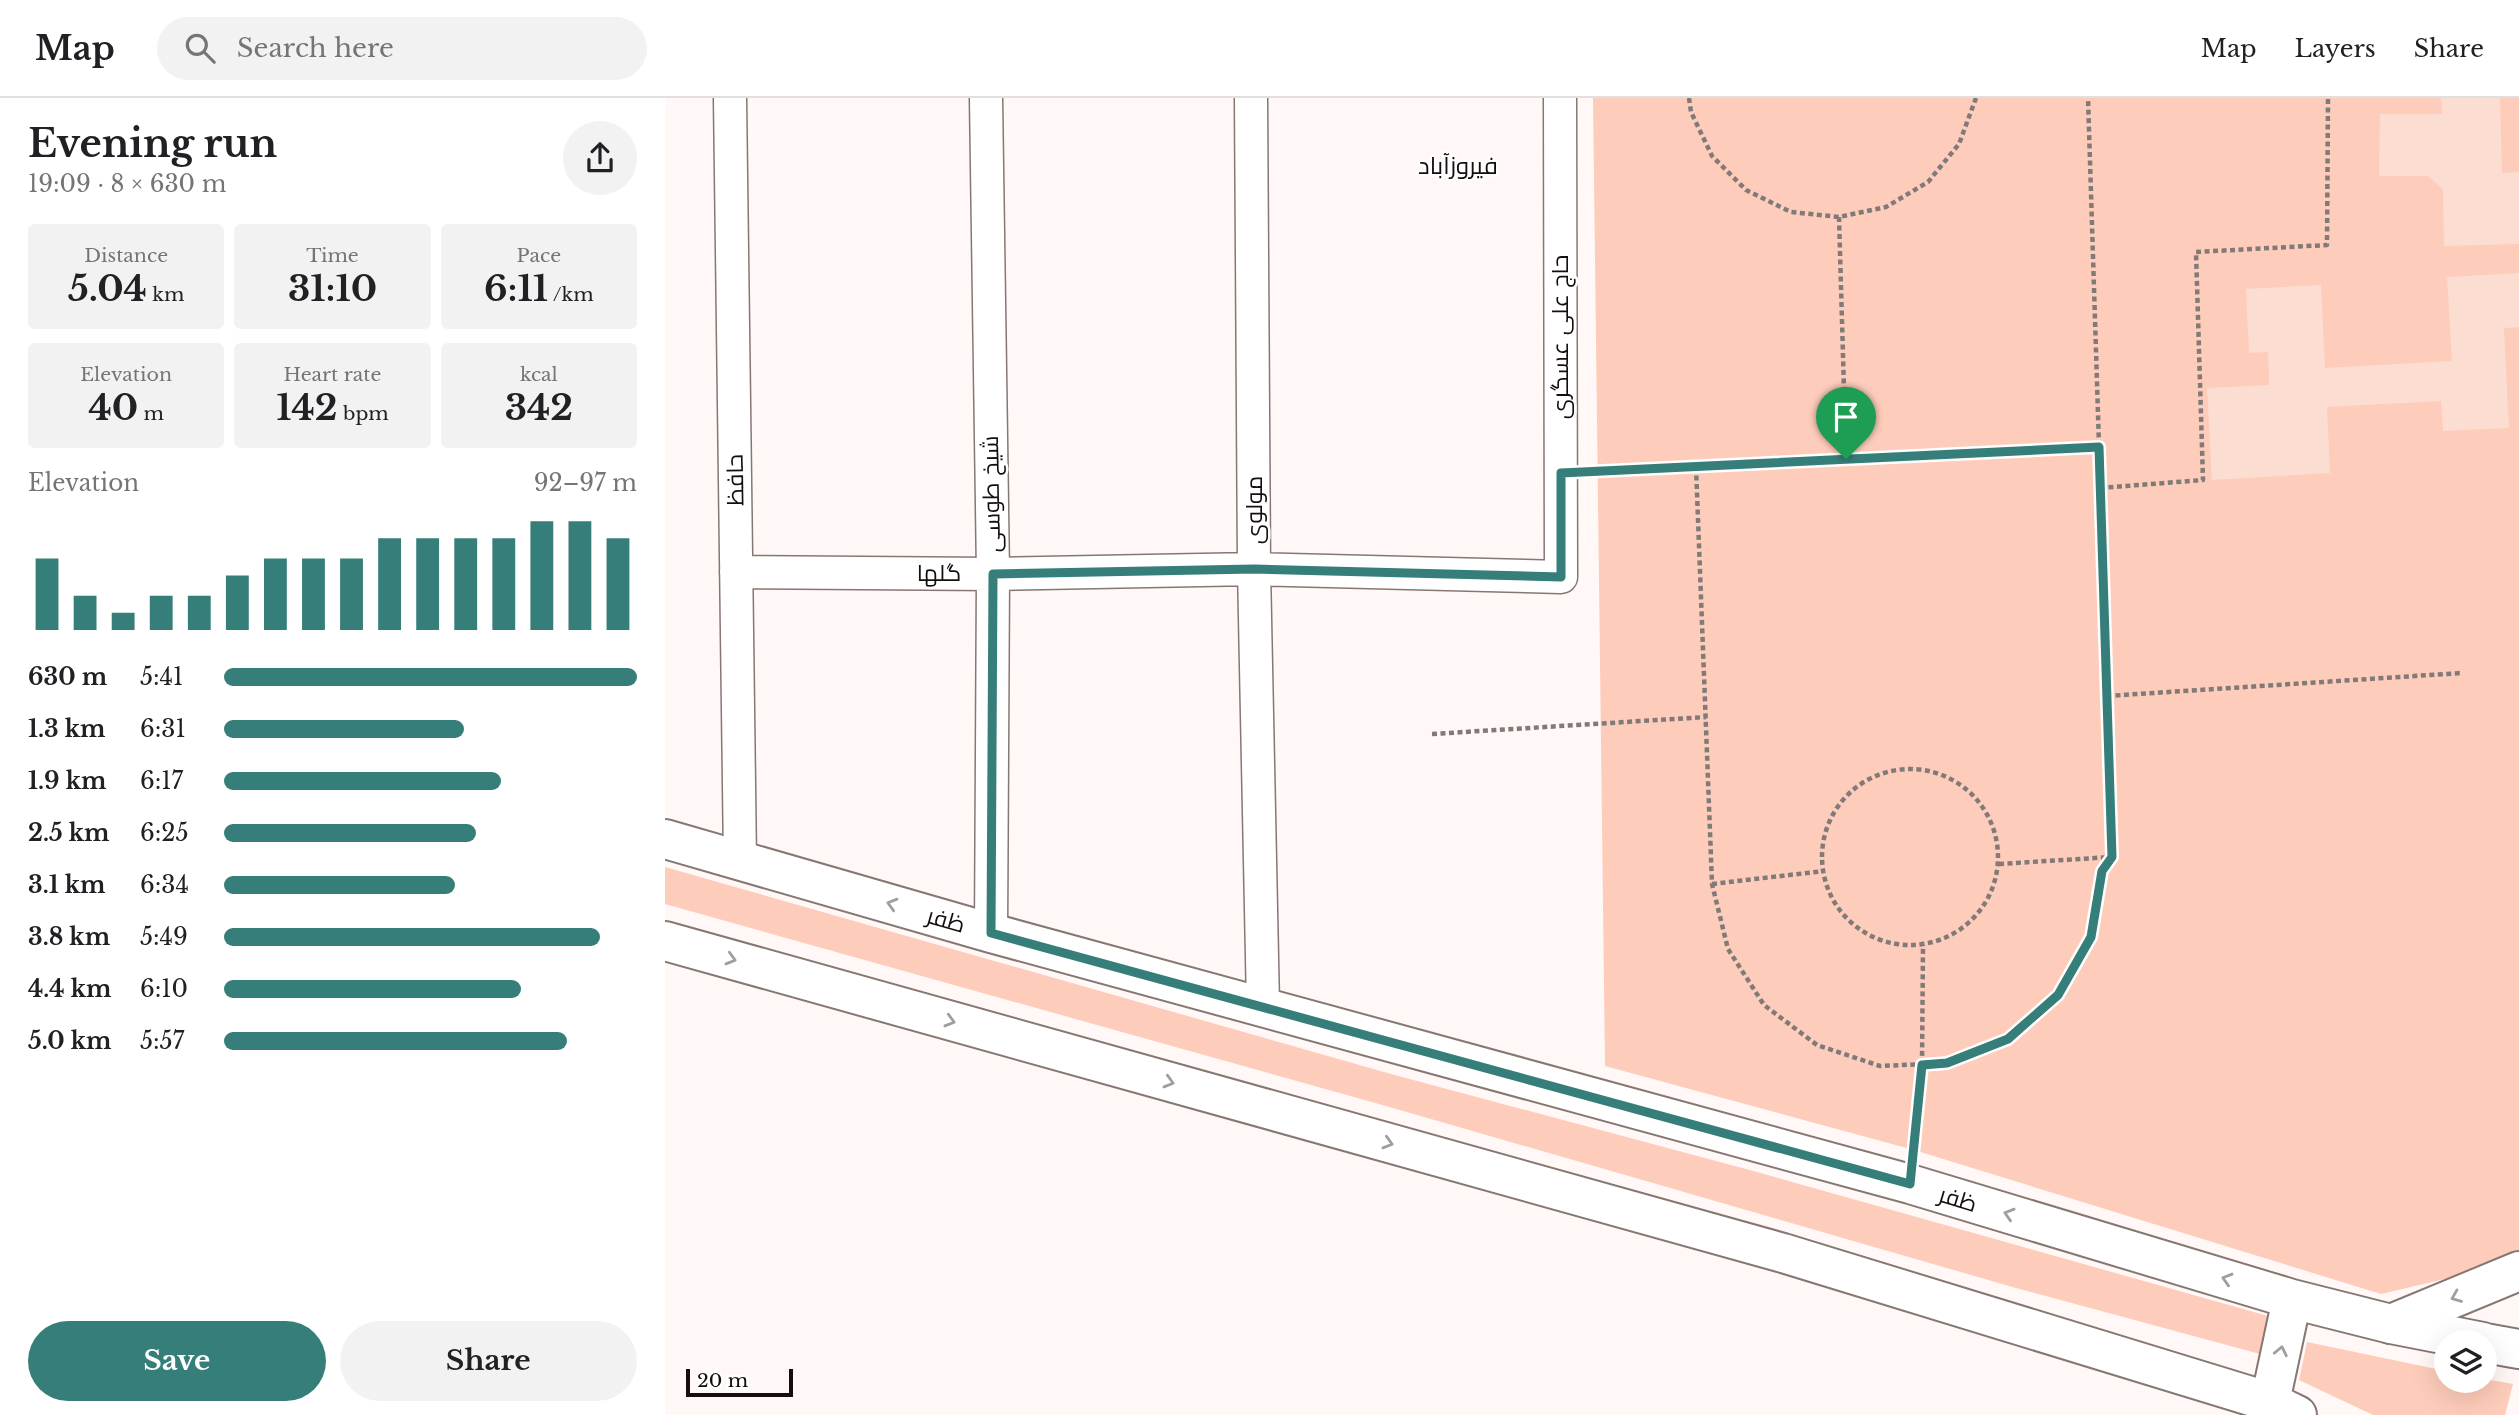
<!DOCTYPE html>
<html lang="en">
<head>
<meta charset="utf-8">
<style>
  :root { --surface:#fff; --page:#f2f2f2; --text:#202124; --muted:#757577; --line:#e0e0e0; --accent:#367e79 }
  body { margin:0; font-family:"Libre Baskerville",Cairo,serif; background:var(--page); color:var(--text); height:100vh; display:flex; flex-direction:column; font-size:26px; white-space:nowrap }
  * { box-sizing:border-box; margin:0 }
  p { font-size:23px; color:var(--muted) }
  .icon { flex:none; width:38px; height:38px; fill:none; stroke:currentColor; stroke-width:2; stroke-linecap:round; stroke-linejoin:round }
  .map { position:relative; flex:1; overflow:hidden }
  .sheet { display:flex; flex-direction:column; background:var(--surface); width:665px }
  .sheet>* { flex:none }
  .fabs { position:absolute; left:1769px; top:1232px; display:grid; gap:14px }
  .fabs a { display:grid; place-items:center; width:63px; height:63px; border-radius:50%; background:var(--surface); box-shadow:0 7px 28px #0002; font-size:35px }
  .scale { position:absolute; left:21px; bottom:18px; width:107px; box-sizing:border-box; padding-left:7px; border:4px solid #140e0c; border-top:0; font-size:19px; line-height:24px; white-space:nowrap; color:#140e0c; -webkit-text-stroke:5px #fff; paint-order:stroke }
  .pin { position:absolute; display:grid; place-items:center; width:60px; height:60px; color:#fff; margin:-72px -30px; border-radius:50% 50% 50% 0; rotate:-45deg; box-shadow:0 0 7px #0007 }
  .pin .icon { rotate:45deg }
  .round { display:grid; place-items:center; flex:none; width:74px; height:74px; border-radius:37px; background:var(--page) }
  .summary { display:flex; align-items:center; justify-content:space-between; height:119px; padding:0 28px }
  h1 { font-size:38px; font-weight:800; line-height:52px }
  .figures { display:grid; grid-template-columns:repeat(3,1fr); gap:10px; height:119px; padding:7px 28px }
  .figures div { display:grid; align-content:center; border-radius:7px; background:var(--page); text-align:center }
  .figures b { font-size:35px; font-weight:800 }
  .figures small { font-size:19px; font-weight:400 }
  .figures p { font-size:19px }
  .chart { height:196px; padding:14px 28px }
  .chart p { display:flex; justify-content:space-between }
  .chart svg { width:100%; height:126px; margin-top:7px; stroke:var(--accent); stroke-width:6 }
  .button { display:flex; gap:14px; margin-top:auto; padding:14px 28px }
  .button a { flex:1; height:80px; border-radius:42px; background:var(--accent); color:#fff; font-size:28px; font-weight:800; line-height:80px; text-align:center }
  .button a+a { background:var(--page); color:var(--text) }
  ul { padding:0 28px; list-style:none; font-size:23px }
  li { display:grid; grid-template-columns:112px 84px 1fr; align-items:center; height:52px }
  li i { height:18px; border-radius:9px; background:var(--accent) }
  header { display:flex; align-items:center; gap:42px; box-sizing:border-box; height:98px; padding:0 35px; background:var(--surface); border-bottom:2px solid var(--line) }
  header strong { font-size:33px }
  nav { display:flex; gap:38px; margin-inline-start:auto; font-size:24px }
  .search { width:490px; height:63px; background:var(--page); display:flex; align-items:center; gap:18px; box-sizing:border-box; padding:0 24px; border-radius:38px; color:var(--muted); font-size:26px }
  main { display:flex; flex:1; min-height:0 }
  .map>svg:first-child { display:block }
  .green { fill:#feccba }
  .building { fill:#fcddd2 }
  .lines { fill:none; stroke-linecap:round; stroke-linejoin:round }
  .minor-casing { stroke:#867772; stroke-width:35 }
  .tertiary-casing { stroke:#867772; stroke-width:42 }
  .secondary-casing { stroke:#867772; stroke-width:42 }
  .path { stroke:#817a78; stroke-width:4.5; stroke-dasharray:5 3.5; stroke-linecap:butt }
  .minor { stroke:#fff; stroke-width:32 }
  .tertiary { stroke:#fff; stroke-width:38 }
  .secondary { stroke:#fff; stroke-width:38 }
  .oneway { stroke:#a19f9e }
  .route-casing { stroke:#fff; stroke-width:14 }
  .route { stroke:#367e79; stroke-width:9 }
  .labels { text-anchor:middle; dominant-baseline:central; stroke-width:5; stroke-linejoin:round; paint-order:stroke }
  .street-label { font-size:23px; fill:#140e0c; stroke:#fff }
  .neighbourhood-label { font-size:24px; fill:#140e0c; stroke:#fff }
</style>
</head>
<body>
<header>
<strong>Map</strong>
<div class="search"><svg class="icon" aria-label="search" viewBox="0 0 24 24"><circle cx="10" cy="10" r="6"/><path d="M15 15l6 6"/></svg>Search here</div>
<nav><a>Map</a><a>Layers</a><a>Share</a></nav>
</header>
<main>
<section class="sheet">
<div class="summary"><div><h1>Evening run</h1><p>19:09 · 8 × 630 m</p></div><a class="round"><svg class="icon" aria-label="share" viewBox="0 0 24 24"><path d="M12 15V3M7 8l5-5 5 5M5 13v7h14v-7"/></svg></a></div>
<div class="figures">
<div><p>Distance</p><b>5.04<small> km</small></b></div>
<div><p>Time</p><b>31:10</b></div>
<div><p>Pace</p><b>6:11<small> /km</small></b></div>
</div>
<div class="figures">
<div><p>Elevation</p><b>40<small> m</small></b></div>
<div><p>Heart rate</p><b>142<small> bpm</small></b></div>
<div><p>kcal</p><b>342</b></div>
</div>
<div class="chart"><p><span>Elevation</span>92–97 m</p>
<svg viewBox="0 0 160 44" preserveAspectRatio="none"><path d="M5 44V19M15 44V32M25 44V38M35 44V32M45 44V32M55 44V25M65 44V19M75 44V19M85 44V19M95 44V12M105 44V12M115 44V12M125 44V12M135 44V6M145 44V6M155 44V12"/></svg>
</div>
<ul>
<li><b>630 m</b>5:41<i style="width:100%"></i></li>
<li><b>1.3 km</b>6:31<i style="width:58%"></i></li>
<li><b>1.9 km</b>6:17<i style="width:67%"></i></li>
<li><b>2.5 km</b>6:25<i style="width:61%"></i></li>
<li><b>3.1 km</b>6:34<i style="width:56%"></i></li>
<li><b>3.8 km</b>5:49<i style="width:91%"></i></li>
<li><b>4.4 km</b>6:10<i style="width:72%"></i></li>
<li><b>5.0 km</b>5:57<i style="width:83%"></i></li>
</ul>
<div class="button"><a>Save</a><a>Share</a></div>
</section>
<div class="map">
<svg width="1854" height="1317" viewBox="0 0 1854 1317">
  <rect width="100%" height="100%" fill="#fff8f6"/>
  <!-- green -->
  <path class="green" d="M 928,0 L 1854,0 L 1854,1153 L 1810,1174 L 1716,1196 L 1249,1052 L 940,968 Z
    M 0,769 L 726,976 L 1092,1074 L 1603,1218 L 1595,1256 L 1351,1190 L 721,1008 L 0,806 Z
    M 1642,1244 L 1781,1273 L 1782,1283 L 1820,1283 L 1820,1281 L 1848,1286 L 1840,1317 L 1708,1317 L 1634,1282 Z"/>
  <!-- building -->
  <path class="building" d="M 1776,0 L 1835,0 L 1837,75 L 1854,74 L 1854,146 L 1779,148 L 1778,91 L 1763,78 L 1714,78 L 1715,16 L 1777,16 Z
    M 1854,175 L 1854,229 L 1839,230 L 1844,330 L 1778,333 L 1776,303 L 1662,309 L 1665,375 L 1547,382 L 1542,290 L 1604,287 L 1603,254 L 1584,255 L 1581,191 L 1656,187 L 1660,270 L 1787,263 L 1782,179 Z"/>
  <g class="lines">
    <defs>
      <path id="minor" d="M 65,0 L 75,763
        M 321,0 L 328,476 L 326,835
        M 586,0 L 589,471 L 598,908
        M 71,474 L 328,476 L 589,471 L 896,479 L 895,0"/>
      <path id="tertiary" d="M 0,741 L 326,835 L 1245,1086 L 1627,1201 L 1726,1226 L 1818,1244
        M 0,843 L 1118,1155 L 1605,1304 L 1632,1317
        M 1820,1245 L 1854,1251
        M 1605,1304 L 1627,1201"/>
      <path id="secondary" d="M 1726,1226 L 1854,1173"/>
    </defs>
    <!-- minor casing -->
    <use href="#minor" class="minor-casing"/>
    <!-- tertiary casing -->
    <use href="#tertiary" class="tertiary-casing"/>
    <!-- secondary casing -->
    <use href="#secondary" class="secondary-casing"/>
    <!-- path -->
    <path class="path" d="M 1024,0 L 1026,14 L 1047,58 L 1081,92 L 1126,114 L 1174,119 L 1221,109 L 1263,84 L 1294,46 L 1311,0
      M 1174,119 L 1181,361
      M 1031,369 L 1047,786 L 1063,851 L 1099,907 L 1152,947 L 1215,968 L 1282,965 L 1343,941 L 1393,897 L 1426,839 L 1437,773 L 1447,759 L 1423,0
      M 928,374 L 1434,349
      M 1435,390 L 1538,382 L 1531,154 L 1662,147 L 1663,0
      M 1442,598 L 1796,575
      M 767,636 L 1041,619
      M1157 759a88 88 0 1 1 176 0a88 88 0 1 1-176 0Z
      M 1334,766 L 1446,759
      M 1047,786 L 1159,773
      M 1249,1051 L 1257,967 L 1258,847"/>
    <!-- minor -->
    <use href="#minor" class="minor"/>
    <!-- tertiary -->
    <use href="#tertiary" class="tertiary"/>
    <!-- secondary -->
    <use href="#secondary" class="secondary"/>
  </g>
  <!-- one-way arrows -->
  <defs><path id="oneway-chevron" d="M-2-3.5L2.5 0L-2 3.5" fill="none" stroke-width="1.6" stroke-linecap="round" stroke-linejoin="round" transform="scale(1.75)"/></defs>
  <g class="oneway">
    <use href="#oneway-chevron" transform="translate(227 806) rotate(-164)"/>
    <use href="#oneway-chevron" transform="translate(66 861) rotate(16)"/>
    <use href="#oneway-chevron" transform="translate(285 923) rotate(16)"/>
    <use href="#oneway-chevron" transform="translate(504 984) rotate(16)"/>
    <use href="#oneway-chevron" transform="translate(723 1045) rotate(16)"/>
    <use href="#oneway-chevron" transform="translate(1344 1116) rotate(-163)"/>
    <use href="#oneway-chevron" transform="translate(1562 1181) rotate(-163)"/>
    <use href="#oneway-chevron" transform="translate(1791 1199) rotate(158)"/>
    <use href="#oneway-chevron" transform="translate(1616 1253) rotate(-78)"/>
  </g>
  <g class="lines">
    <defs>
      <path id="route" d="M 1434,349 L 1447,759 L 1437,773 L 1426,839 L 1393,897 L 1343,941 L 1282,965 L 1257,967 L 1245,1086 L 326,835 L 328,476 L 589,471 L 896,479 L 896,375 Z"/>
    </defs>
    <!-- route casing -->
    <use href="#route" class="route-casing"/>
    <!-- route -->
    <use href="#route" class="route"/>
  </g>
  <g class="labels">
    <!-- street labels -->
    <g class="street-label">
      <text transform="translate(895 239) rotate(-90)">حاج علی عسگری</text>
      <text transform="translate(70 382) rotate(-91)">حافظ</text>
      <text transform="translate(326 396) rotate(-91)">شیخ طوسی</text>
      <text transform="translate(589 412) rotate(-90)">مولوی</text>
      <text x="274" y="475">گلها</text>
      <text transform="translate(281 822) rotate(16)">ظفر</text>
      <text transform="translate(1293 1101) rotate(17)">ظفر</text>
    </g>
    <!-- neighbourhood labels -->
    <g class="neighbourhood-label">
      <text x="793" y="67">فیروزآباد</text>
    </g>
  </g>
</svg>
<div class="fabs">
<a><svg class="icon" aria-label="layers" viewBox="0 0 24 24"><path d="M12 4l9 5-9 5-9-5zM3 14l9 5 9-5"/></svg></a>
</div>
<div class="scale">20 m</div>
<div class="pin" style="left:1181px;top:361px;background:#1e9e55"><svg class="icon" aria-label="arrive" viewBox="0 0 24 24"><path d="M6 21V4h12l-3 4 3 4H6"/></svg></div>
</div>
</main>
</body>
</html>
